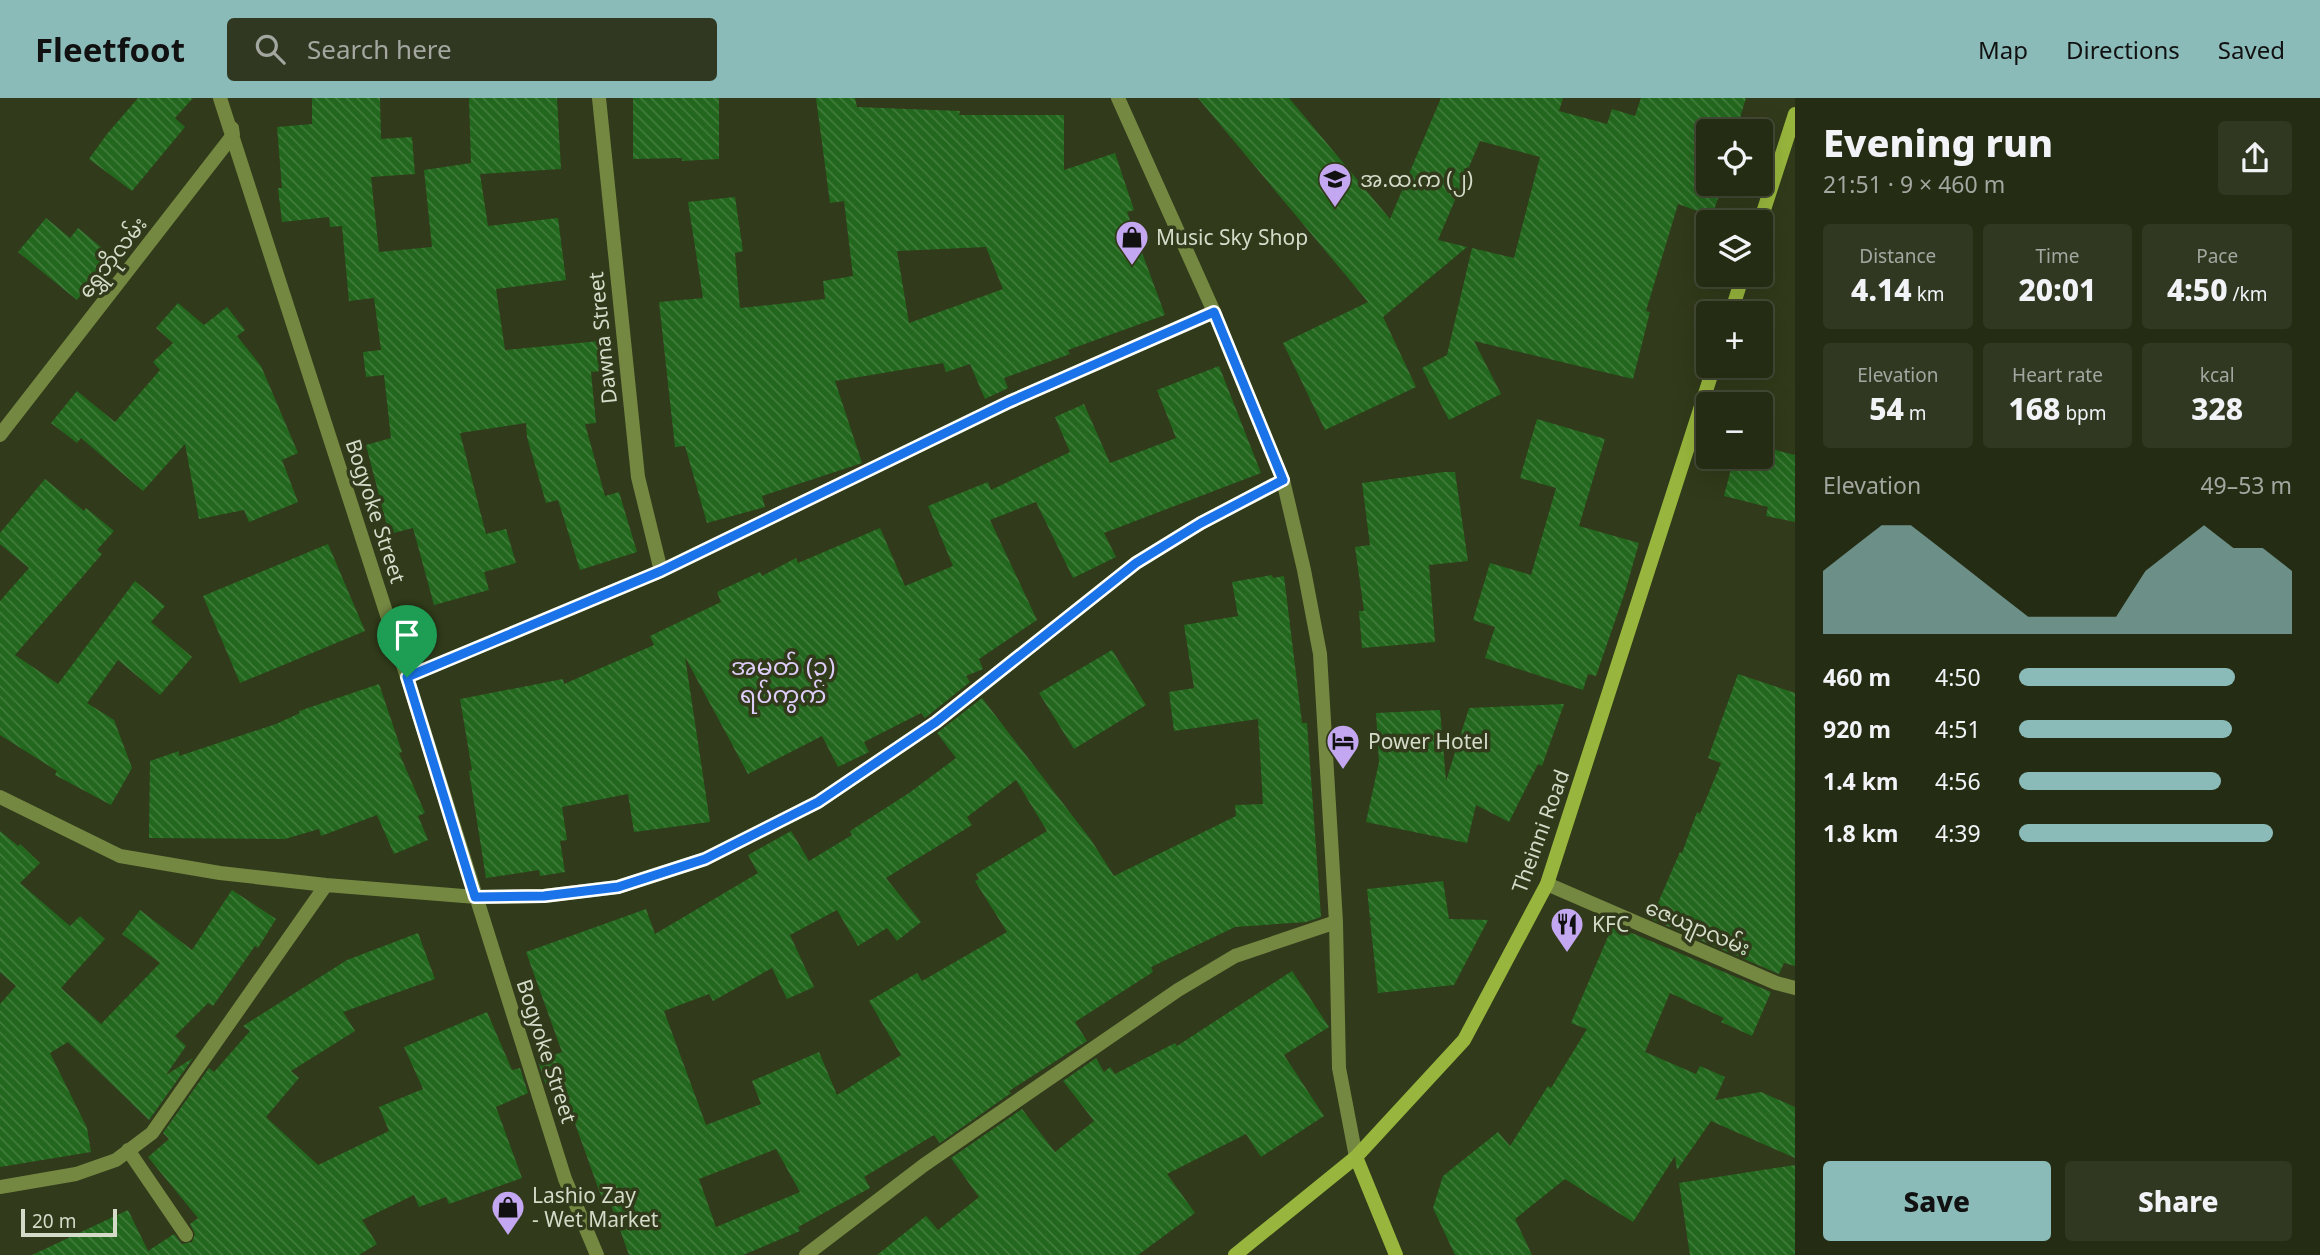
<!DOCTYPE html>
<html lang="en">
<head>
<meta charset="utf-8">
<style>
  :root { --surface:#252c14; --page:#313822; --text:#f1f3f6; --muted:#a3a7a0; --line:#424834; --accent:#8bbbb9 }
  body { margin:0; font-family:"Noto Sans","Noto Sans Myanmar",sans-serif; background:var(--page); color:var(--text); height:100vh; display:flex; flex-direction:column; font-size:26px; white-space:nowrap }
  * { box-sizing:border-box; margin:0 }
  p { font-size:23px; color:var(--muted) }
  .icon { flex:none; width:38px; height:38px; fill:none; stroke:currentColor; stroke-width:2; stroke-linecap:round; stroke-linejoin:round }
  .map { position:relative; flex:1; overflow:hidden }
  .drawer { display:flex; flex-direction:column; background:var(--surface); width:525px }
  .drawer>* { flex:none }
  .buttons { position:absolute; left:1696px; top:21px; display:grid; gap:14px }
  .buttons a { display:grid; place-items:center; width:77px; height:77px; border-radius:7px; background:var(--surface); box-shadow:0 7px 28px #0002,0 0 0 2px var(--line); font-size:35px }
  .scale { position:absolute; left:21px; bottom:18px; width:96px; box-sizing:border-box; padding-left:7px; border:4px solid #d5dbc9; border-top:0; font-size:19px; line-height:24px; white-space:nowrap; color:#d5dbc9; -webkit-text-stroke:5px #313a1a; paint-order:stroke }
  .pin { position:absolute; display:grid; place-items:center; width:60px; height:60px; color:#fff; margin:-72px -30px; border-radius:50% 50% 50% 0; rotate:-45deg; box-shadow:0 0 7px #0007 }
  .pin .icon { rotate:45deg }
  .round { display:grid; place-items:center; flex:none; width:74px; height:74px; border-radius:7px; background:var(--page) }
  .summary { display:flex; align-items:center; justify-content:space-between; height:119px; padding:0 28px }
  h1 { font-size:38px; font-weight:800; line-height:52px }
  .stats { display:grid; grid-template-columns:repeat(3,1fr); gap:10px; height:119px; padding:7px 28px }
  .stats div { display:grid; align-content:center; border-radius:7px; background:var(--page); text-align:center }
  .stats b { font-size:30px; font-weight:800 }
  .stats small { font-size:19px; font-weight:400 }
  .stats p { font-size:19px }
  .chart { height:196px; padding:14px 28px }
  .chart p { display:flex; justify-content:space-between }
  .chart svg { width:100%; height:126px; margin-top:7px; fill:var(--accent); opacity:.7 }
  .primary-button { display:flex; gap:14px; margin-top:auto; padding:14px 28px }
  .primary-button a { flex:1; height:80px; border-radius:7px; background:var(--accent); color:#111; font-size:28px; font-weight:800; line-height:80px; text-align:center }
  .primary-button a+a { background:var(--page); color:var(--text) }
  ul { padding:0 28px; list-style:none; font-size:23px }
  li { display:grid; grid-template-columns:112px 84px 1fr; align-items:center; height:52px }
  li i { height:18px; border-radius:9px; background:var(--accent) }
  header { display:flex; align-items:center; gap:42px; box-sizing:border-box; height:98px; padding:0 35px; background:var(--accent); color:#111 }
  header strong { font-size:33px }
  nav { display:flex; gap:38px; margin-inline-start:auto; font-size:24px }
  .search { width:490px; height:63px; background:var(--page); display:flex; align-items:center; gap:18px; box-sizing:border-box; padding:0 24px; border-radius:7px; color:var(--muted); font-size:26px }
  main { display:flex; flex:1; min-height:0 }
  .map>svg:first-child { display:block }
  .building { fill:url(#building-back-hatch); fill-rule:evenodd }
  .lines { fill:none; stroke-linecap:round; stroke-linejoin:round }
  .minor { stroke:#748842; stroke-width:14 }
  .secondary { stroke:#98b63d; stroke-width:14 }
  .route-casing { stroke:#fff; stroke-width:14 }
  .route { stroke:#1a73e8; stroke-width:9 }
  .labels { text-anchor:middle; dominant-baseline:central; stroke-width:7; stroke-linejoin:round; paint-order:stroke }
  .poi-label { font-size:21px; fill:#d5dbc9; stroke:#313a1a; text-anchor:start }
  .street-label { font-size:21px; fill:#d5dbc9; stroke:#313a1a }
  .quarter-label { font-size:24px; fill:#ddcdf8; stroke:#313a1a }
</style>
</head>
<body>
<header>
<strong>Fleetfoot</strong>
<div class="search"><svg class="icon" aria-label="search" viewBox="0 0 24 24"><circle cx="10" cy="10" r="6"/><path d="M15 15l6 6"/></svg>Search here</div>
<nav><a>Map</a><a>Directions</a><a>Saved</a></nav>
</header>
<main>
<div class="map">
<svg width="1795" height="1157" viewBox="0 0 1795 1157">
  <defs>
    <pattern id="building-back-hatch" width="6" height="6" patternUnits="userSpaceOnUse" patternTransform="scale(1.75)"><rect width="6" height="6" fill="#22671d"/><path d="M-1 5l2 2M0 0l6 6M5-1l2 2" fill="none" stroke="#417c3c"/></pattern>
  </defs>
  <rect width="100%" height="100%" fill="#313a1a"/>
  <!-- building -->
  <path class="building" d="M 138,0 L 193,0 L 175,20 L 185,29 L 132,93 L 89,61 L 107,36 Z
    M 312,0 L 380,0 L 381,41 L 412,39 L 415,76 L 371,79 L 379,154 L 432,149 L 424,72 L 471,65 L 469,0 L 557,0 L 561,71 L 480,76 L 488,128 L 558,120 L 566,182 L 496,191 L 505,252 L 600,243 L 602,273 L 591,274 L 596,325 L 585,326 L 605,398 L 619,394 L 637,454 L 580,472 L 558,402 L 546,405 L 527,339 L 526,325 L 460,335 L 486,436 L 506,431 L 516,465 L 484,474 L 489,492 L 434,507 L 413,430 L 389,436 L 366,347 L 391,340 L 384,277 L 366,279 L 363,254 L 381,252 L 374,200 L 349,203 L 342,128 L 330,129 L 329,119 L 282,124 L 278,90 L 282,90 L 277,29 L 312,26 Z
    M 633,0 L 719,0 L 719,61 L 682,63 L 682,60 L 633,61 Z
    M 816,0 L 855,0 L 857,9 L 960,13 L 959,17 L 1064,17 L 1064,72 L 1115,55 L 1134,112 L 1127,114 L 1165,217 L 1068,252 L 1070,256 L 1004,280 L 1008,290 L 985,301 L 970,266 L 946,274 L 943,265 L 835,283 L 862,365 L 762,398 L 765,409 L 707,425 L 685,348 L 675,349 L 659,204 L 703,200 L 688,104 L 735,99 L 743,153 L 735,155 L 740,210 L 825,201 L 823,183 L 853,178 L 844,103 L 830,105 ZM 986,149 L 1003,191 L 909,225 L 897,153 Z
    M 1198,0 L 1289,0 L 1390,121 L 1441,0 L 1563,0 L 1559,13 L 1607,26 L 1612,11 L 1635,18 L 1641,0 L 1746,0 L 1736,33 L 1708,33 L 1708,86 L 1723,86 L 1712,118 L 1678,106 L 1646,213 L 1650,214 L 1633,281 L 1474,243 L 1501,296 L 1449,322 L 1422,270 L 1447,257 L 1472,150 L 1514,160 L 1540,59 L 1480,43 L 1438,142 L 1467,149 L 1383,219 L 1416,289 L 1325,332 L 1283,245 L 1368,204 Z
    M 46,120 L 70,140 L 78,130 L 113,159 L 77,202 L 18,154 Z
    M 178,205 L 204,227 L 227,209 L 245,232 L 237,238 L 261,268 L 298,355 L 282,362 L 298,404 L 249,424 L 244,412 L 199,421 L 185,346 L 143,393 L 81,340 L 77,345 L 51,325 L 77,293 L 115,324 L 160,272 L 153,264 L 173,245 L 156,230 Z
    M 1219,268 L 1261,375 L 1104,435 L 1116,459 L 1073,480 L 1036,404 L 990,422 L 1037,522 L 979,561 L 983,571 L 966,578 L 970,584 L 925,620 L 921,615 L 864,644 L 869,654 L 838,669 L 822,638 L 748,676 L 685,559 L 710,724 L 634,734 L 628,696 L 562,709 L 567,742 L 560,743 L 565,774 L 540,778 L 539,772 L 486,780 L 469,673 L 472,672 L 460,601 L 563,581 L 564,586 L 654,547 L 650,538 L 721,504 L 717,494 L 760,474 L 762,478 L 796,460 L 798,465 L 880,430 L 905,488 L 953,468 L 928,408 L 988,384 L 991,392 L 1070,354 L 1055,319 L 1084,306 L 1110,365 L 1176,340 L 1157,292 Z
    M 1537,321 L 1605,341 L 1579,428 L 1639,445 L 1625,494 L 1596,578 L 1588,576 L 1583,592 L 1485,560 L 1495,529 L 1473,522 L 1490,465 L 1531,477 L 1556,390 L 1520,380 Z
    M 1760,348 L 1795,357 L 1795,424 L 1766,418 L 1768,409 L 1724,398 L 1734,359 L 1760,359 Z
    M 1444,374 L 1455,374 L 1468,463 L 1429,467 L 1435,544 L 1362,550 L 1359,513 L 1364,513 L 1355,449 L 1370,447 L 1362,385 Z
    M 45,381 L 84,413 L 86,410 L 114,433 L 97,452 L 102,456 L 15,557 L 58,586 L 135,483 L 165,508 L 151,524 L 192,559 L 160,597 L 118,562 L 87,605 L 114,622 L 132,670 L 111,707 L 55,677 L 57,673 L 0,637 L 0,503 L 29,470 L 0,446 L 0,435 Z
    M 328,446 L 365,533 L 240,585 L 203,498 Z
    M 1272,477 L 1273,480 L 1284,478 L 1302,625 L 1307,625 L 1321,819 L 1306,824 L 1235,829 L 1151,869 L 1153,874 L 1075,924 L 1087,943 L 1009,993 L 1011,995 L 940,1045 L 934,1037 L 864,1079 L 870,1090 L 798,1129 L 800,1133 L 743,1157 L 629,1157 L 611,1107 L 605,1109 L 559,981 L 546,987 L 538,963 L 562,954 L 526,854 L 646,811 L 655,836 L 758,775 L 748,757 L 791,733 L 809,763 L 852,737 L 850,733 L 909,695 L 956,660 L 937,635 L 982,600 L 1091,742 L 1114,778 L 1236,718 L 1235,707 L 1263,706 L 1258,621 L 1174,633 L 1169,594 L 1194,590 L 1184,527 L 1238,518 L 1232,484 ZM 1016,682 L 1047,733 L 976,776 L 979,781 L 975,783 L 1007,834 L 922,883 L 917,875 L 869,903 L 901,957 L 837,997 L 819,954 L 752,983 L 761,1006 L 706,1027 L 664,913 L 709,896 L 713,903 L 772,870 L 787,901 L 814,889 L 790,837 L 837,812 L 858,848 L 887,830 L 897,843 L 921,824 L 886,780 L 972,727 L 967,719 ZM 776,1051 L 800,1094 L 716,1129 L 699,1081 Z
    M 1112,552 L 1146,607 L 1074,651 L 1039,595 Z
    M 1738,576 L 1795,595 L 1795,868 L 1784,865 L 1779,876 L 1651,821 L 1680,754 L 1682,755 L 1697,714 L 1700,716 L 1721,665 L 1708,660 Z
    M 379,586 L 402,654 L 399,655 L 425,715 L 418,718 L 428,742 L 394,756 L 377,717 L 321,738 L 319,731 L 285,741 L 149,740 L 150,663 L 179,653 L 179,658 L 276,626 L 300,615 L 299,613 Z
    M 1564,606 L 1542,668 L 1538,666 L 1509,724 L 1476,707 L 1467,745 L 1366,724 L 1379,664 L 1376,615 L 1440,612 L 1446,683 L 1469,610 Z
    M 0,733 L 18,748 L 20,746 L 40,765 L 20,785 L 70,828 L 80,818 L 105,841 L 61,890 L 101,926 L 160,865 L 122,836 L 140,812 L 192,852 L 232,792 L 276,821 L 258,850 L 255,848 L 213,908 L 208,905 L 175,938 L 186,948 L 166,977 L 193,960 L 149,1022 L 68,944 L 50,955 L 87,1030 L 91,1054 L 0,1069 L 0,906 L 16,888 L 0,874 Z
    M 1443,783 L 1449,821 L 1488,822 L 1454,887 L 1378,895 L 1370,822 L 1373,820 L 1370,820 L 1367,791 Z
    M 1613,827 L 1771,894 L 1752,938 L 1721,924 L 1724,920 L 1670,895 L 1645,954 L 1696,976 L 1700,968 L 1725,979 L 1715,1002 L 1761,994 L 1795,1009 L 1795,1060 L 1711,1023 L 1677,1072 L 1675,1058 L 1633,1124 L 1565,1081 L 1515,1121 L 1532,1157 L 1455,1157 L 1433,1110 L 1443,1078 L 1498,1034 L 1510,1048 L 1548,988 L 1551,990 L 1587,931 L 1571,925 Z
    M 418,835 L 435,881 L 343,914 L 355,933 L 291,973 L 299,980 L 266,1019 L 318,1067 L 389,1033 L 379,1009 L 423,991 L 404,949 L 487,914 L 512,972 L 520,970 L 528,995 L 496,1009 L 522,1080 L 449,1106 L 446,1099 L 419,1109 L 414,1097 L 362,1122 L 377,1146 L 359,1157 L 32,1157 L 128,1112 L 148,1153 L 174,1136 L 182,1146 L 192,1144 L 195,1136 L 190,1126 L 198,1120 L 148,1059 L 169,1041 L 163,1035 L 209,970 L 214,974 L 250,933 L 243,928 L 347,862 Z
    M 1292,873 L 1329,929 L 1284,957 L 1324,1018 L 1261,1059 L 1246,1036 L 1167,1076 L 1195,1115 L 1138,1157 L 877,1157 L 926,1118 L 938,1132 L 979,1099 L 951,1060 L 1022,1011 L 1055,1054 L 1094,1023 L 1063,983 L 1096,960 L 1104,974 L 1110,969 L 1115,976 L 1175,945 L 1177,948 Z
    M 1795,1067 L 1795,1157 L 1690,1157 L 1679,1085 Z"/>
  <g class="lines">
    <!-- minor -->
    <path class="minor" d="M 220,0 L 407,579 L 565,1081 L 597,1157
      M 599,0 L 638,379 L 661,473
      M 1118,0 L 1214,214 L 1283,382 L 1304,472 L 1320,556 L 1336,824 L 1339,970 L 1356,1059
      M 0,337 L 233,37 L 232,30
      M 407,579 L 661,473 L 1009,304 L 1214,214
      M 0,699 L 120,758 L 220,775 L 326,787 L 476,799 L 544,798 L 618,789 L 705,761 L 818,704 L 936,624 L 1136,465 L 1201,425 L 1283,382
      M 1547,786 L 1776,885 L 1795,890
      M 128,1052 L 186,1137
      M 0,1089 L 76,1076 L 116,1062 L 152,1035 L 326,787
      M 806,1157 L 924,1067 L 1178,892 L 1235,858 L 1336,824"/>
    <!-- secondary -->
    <path class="secondary" d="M 1760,124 L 1795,16
      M 1731,215 L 1743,177
      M 1356,1059 L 1396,1157
      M 1235,1157 L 1356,1059 L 1464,942 L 1547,786 L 1714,268"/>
  </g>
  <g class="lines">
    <defs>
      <path id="route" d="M 1214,214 L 1283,382 L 1201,425 L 1136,465 L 936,624 L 818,704 L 705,761 L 618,789 L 544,798 L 475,799 L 407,579 L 661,473 L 1009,304 Z"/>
    </defs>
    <!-- route casing -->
    <use href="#route" class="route-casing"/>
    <!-- route -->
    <use href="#route" class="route"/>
  </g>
  <!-- icons -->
  <defs>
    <symbol id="school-pin" viewBox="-11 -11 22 30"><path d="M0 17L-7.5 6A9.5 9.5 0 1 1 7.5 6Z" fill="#c4a7f1" stroke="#313a1a"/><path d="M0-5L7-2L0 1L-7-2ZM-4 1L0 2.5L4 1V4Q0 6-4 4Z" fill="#111"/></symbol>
    <symbol id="shop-pin" viewBox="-11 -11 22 30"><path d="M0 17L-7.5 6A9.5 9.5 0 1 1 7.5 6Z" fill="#c4a7f1" stroke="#313a1a"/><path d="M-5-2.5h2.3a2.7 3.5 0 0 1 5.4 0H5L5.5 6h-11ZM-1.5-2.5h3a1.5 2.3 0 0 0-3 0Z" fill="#111"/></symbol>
    <symbol id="hotel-pin" viewBox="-11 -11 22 30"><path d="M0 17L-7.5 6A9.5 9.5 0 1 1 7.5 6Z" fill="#c4a7f1" stroke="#313a1a"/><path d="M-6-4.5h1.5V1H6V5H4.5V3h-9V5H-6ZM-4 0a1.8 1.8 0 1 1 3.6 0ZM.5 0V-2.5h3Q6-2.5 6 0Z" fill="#111"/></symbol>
    <symbol id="restaurant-pin" viewBox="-11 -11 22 30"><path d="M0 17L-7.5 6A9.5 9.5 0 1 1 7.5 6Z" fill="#c4a7f1" stroke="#313a1a"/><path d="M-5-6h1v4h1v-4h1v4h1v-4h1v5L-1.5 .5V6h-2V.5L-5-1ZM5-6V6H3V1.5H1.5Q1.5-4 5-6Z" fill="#111"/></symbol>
  </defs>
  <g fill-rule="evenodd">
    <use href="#school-pin" x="1316" y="62" width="38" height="52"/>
    <use href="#shop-pin" x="1113" y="120" width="38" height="52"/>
    <use href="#hotel-pin" x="1324" y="624" width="38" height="52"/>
    <use href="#restaurant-pin" x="1548" y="807" width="38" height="52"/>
    <use href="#shop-pin" x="489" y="1090" width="38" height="52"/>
  </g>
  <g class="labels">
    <!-- poi labels -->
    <g class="poi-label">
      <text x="1360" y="81">အ.ထ.က (၂)</text>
      <text x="1156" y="139">Music Sky Shop</text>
      <text x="1368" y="643">Power Hotel</text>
      <text x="1592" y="826">KFC</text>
      <text x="532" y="1097">Lashio Zay<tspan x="532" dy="24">- Wet Market</tspan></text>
    </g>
    <!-- street labels -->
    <g class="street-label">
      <text transform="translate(112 159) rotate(-52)">ရွှေဘိုလမ်း</text>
      <text transform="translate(602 240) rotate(-96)">Dawna Street</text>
      <text transform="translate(376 413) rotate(72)">Bogyoke Street</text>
      <text transform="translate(1540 733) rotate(-70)">Theinni Road</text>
      <text transform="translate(1698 829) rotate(23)">ဇေယျာလမ်း</text>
      <text transform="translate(547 953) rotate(72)">Bogyoke Street</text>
    </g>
    <!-- quarter labels -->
    <g class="quarter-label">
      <text x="783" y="567">အမှတ် (၃)<tspan x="783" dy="28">ရပ်ကွက်</tspan></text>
    </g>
  </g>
</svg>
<div class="buttons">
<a><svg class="icon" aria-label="locate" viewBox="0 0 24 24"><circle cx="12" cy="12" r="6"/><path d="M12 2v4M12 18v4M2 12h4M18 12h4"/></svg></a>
<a><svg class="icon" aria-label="layers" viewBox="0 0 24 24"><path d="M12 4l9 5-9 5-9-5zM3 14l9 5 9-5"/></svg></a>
<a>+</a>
<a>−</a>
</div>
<div class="scale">20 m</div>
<div class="pin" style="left:407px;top:579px;background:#1e9e55"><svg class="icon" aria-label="arrive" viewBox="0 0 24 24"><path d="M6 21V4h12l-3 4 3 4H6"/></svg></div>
</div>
<section class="drawer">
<div class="summary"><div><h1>Evening run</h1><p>21:51 · 9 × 460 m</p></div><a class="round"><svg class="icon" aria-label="share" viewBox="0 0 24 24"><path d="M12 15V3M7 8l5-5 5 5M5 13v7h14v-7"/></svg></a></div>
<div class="stats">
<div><p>Distance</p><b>4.14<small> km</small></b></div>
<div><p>Time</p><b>20:01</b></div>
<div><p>Pace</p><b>4:50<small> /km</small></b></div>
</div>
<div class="stats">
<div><p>Elevation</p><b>54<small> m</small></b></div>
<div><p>Heart rate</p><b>168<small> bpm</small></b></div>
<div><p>kcal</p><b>328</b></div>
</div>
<div class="chart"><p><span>Elevation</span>49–53 m</p>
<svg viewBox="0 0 160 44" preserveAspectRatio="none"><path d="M0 44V22L10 14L20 6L30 6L40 14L50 22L60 30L70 38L80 38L90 38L100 38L110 22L120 14L130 6L140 14L150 14L160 22V44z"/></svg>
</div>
<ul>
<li><b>460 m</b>4:50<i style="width:79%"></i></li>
<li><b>920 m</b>4:51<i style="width:78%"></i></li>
<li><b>1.4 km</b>4:56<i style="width:74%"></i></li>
<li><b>1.8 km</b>4:39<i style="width:93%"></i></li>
</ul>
<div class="primary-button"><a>Save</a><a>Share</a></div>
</section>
</main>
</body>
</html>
